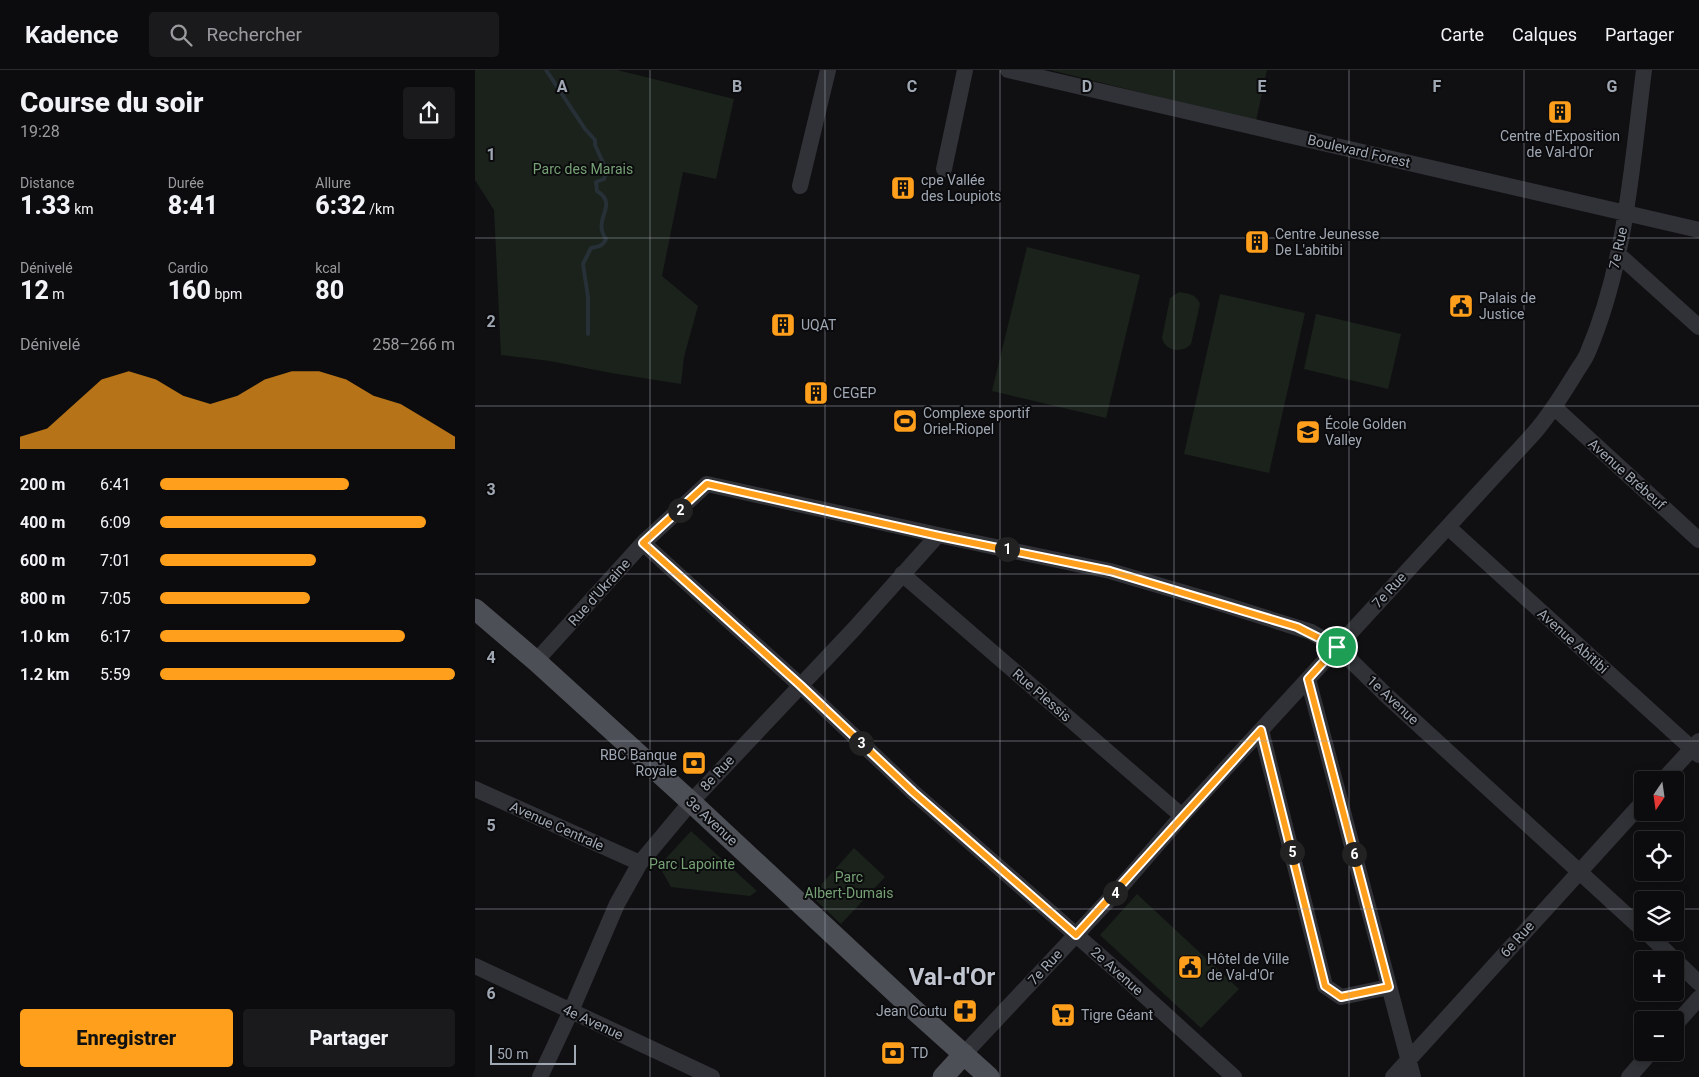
<!DOCTYPE html>
<html lang="fr">
<head>
<meta charset="utf-8">
<style>
  :root { --surface:#0c0c0e; --page:#1a1a1c; --text:#f1f3f6; --muted:#9a9b9e; --line:#2c2c2e; --accent:#ff9f1b }
  body { margin:0; font-family:Roboto,sans-serif; background:var(--page); color:var(--text); height:100vh; display:flex; flex-direction:column; font-size:19px; white-space:nowrap }
  * { box-sizing:border-box; margin:0 }
  p { font-size:16px; color:var(--muted) }
  .icon { flex:none; width:28px; height:28px; fill:none; stroke:currentColor; stroke-width:2; stroke-linecap:round; stroke-linejoin:round }
  .map { position:relative; flex:1; overflow:hidden }
  .panel { display:flex; flex-direction:column; background:var(--surface); width:475px }
  .panel>* { flex:none }
  .needle { width:32px; rotate:193deg }
  .tools { position:absolute; left:1159px; top:701px; display:grid; gap:10px }
  .tools a { display:grid; place-items:center; width:50px; height:50px; border-radius:5px; background:var(--surface); box-shadow:0 2px 12px #0003,0 0 0 1px var(--line); font-size:25px }
  .scale { position:absolute; left:15px; bottom:12px; width:86px; box-sizing:border-box; padding-left:5px; border:2px solid #a0a8b4; border-top:0; font-size:14px; line-height:18px; white-space:nowrap; color:#a0a8b4; -webkit-text-stroke:4px #0b0b0d; paint-order:stroke }
  .pin { position:absolute; display:grid; place-items:center; width:42px; height:42px; color:#fff; margin:-21px; border:2px solid #fff; border-radius:50%; box-shadow:0 1px 5px #0007 }
  .km { position:absolute; width:25px; height:25px; margin:-12px; border-radius:50%; background:#222; color:#fff; font-size:14px; line-height:25px; text-align:center }
  .round { display:grid; place-items:center; flex:none; width:52px; height:52px; border-radius:5px; background:var(--page) }
  .headline { display:flex; align-items:center; justify-content:space-between; height:85px; padding:0 20px }
  h1 { font-size:28px; font-weight:800; line-height:38px }
  .metrics { display:grid; grid-template-columns:repeat(3,1fr); gap:8px; height:85px; padding:5px 20px }
  .metrics div { display:grid; align-content:center }
  .metrics b { font-size:25px; font-weight:800 }
  .metrics small { font-size:14px; font-weight:400 }
  .metrics p { font-size:14px }
  .chart { height:140px; padding:10px 20px }
  .chart p { display:flex; justify-content:space-between }
  .chart svg { width:100%; height:90px; margin-top:5px; fill:var(--accent); opacity:.7 }
  .button { display:flex; gap:10px; margin-top:auto; padding:10px 20px }
  .button a { flex:1; height:58px; border-radius:5px; background:var(--accent); color:#111; font-size:20px; font-weight:800; line-height:58px; text-align:center }
  .button a+a { background:var(--page); color:var(--text) }
  ul { padding:0 20px; list-style:none; font-size:16px }
  li { display:grid; grid-template-columns:80px 60px 1fr; align-items:center; height:38px }
  li i { height:12px; border-radius:6px; background:var(--accent) }
  header { display:flex; align-items:center; gap:30px; box-sizing:border-box; height:70px; padding:0 25px; background:var(--surface); border-bottom:1px solid var(--line) }
  header strong { font-size:24px }
  nav { display:flex; gap:28px; margin-inline-start:auto; font-size:18px }
  .search { width:350px; height:45px; background:var(--page); display:flex; align-items:center; gap:12px; box-sizing:border-box; padding:0 18px; border-radius:5px; color:var(--muted); font-size:19px }
  main { display:flex; flex:1; min-height:0 }
  .map>svg:first-child { display:block }
  .park { fill:#1a221b }
  .lines { fill:none; stroke-linecap:round; stroke-linejoin:round }
  .stream { stroke:#263036; stroke-width:4 }
  .minor { stroke:#313237; stroke-width:16 }
  .major { stroke:#4d4f56; stroke-width:21 }
  .route-casing { stroke:#fff; stroke-width:10 }
  .route { stroke:#ff9f1b; stroke-width:6 }
  .grid { fill:none; stroke:#a0a8b4; stroke-width:1; stroke-opacity:0.55 }
  .labels { text-anchor:middle; dominant-baseline:central; stroke-width:4; stroke-linejoin:round; paint-order:stroke }
  .poi-label { font-size:14px; fill:#a0a8b4; stroke:#0b0b0d; text-anchor:start }
  .street-label { font-size:14px; fill:#a0a8b4; stroke:#0b0b0d }
  .park-label { font-size:14px; fill:#76a175; stroke:#0b0b0d }
  .town-label { font-size:24px; font-weight:bold; fill:#c1c6d0; stroke:#0b0b0d }
  .grid-label { font-size:16px; text-anchor:middle; font-weight:bold; fill:#a0a8b4; stroke:#0b0b0d; stroke-width:4; stroke-linejoin:round; paint-order:stroke }
</style>
</head>
<body>
<header>
<strong>Kadence</strong>
<div class="search"><svg class="icon" aria-label="search" viewBox="0 0 24 24"><circle cx="10" cy="10" r="6"/><path d="M15 15l6 6"/></svg>Rechercher</div>
<nav><a>Carte</a><a>Calques</a><a>Partager</a></nav>
</header>
<main>
<section class="panel">
<div class="headline"><div><h1>Course du soir</h1><p>19:28</p></div><a class="round"><svg class="icon" aria-label="share" viewBox="0 0 24 24"><path d="M12 15V3M7 8l5-5 5 5M5 13v7h14v-7"/></svg></a></div>
<div class="metrics">
<div><p>Distance</p><b>1.33<small> km</small></b></div>
<div><p>Durée</p><b>8:41</b></div>
<div><p>Allure</p><b>6:32<small> /km</small></b></div>
</div>
<div class="metrics">
<div><p>Dénivelé</p><b>12<small> m</small></b></div>
<div><p>Cardio</p><b>160<small> bpm</small></b></div>
<div><p>kcal</p><b>80</b></div>
</div>
<div class="chart"><p><span>Dénivelé</span>258–266 m</p>
<svg viewBox="0 0 160 44" preserveAspectRatio="none"><path d="M0 44V38L10 34L20 22L30 10L40 6L50 10L60 18L70 22L80 18L90 10L100 6L110 6L120 10L130 18L140 22L150 30L160 38V44z"/></svg>
</div>
<ul>
<li><b>200 m</b>6:41<i style="width:64%"></i></li>
<li><b>400 m</b>6:09<i style="width:90%"></i></li>
<li><b>600 m</b>7:01<i style="width:53%"></i></li>
<li><b>800 m</b>7:05<i style="width:51%"></i></li>
<li><b>1.0 km</b>6:17<i style="width:83%"></i></li>
<li><b>1.2 km</b>5:59<i style="width:100%"></i></li>
</ul>
<div class="button"><a>Enregistrer</a><a>Partager</a></div>
</section>
<div class="map">
<svg width="1224" height="1007" viewBox="0 0 1224 1007">
  <rect width="100%" height="100%" fill="#101012"/>
  <!-- park -->
  <path class="park" d="M 0,0 L 142,0 L 259,29 L 241,109 L 208,102 L 187,206 L 223,236 L 209,287 L 206,314 L 136,303 L 75,291 L 26,285 L 19,140 L 0,110 Z
    M 575,0 L 792,0 L 781,51 Z
    M 552,177 L 665,205 L 631,348 L 517,321 Z
    M 704,222 C 714,224 721,224 725,234 L 716,274 C 707,284 690,281 687,268 L 695,228 Z
    M 745,224 L 830,243 L 794,403 L 709,384 Z
    M 841,244 L 926,264 L 913,319 L 829,299 Z
    M 216,761 L 282,821 L 275,826 L 196,817 L 184,796 Z
    M 379,778 L 410,807 L 366,854 L 336,826 Z
    M 662,824 L 764,919 L 726,958 L 625,865 Z"/>
  <g class="lines">
    <!-- stream -->
    <path class="stream" d="M 71,0 L 110,59 L 120,70 L 120,75 L 132,101 L 129,109 L 121,112 L 122,121 C 145,135 116,149 131,169 C 128,176 123,177 116,178 L 108,194 L 113,227 L 113,264"/>
    <!-- minor -->
    <path class="minor" d="M 533,0 L 1224,160
      M 469,99 L 490,0
      M 325,116 L 353,0
      M 1143,184 L 1224,257
      M 1080,338 L 1224,470
      M 973,457 L 1224,685
      M 168,473 L 325,615 L 438,722 L 648,906 L 759,1007
      M 427,504 L 707,746
      M 61,591 L 168,473 L 232,414 L 463,465 L 635,501 L 744,533 L 836,562 L 862,577 L 911,625 L 1168,860
      M 833,609 L 938,1007
      M 786,660 L 850,916 L 866,927 L 914,917
      M 1188,710 L 1224,671
      M 0,719 L 165,793
      M 1171,862 L 1200,890
      M 1200,890 L 1224,913
      M 0,896 L 237,1007
      M 1200,955 L 1224,928
      M 489,984 L 643,820 L 707,746 L 1059,363 C 1075,345 1087,325 1100,304 C 1104,297 1110,290 1113,282 C 1151,193 1157,94 1169,0
      M 65,1007 L 96,941 L 142,834 L 165,793 L 216,732 L 379,559 L 463,465
      M 918,1007 L 1168,732
      M 1154,1007 L 1176,982"/>
    <!-- major -->
    <path class="major" d="M 0,539 L 61,591 L 216,732 L 437,938 L 514,1007
      M 468,1007 L 489,984"/>
  </g>
  <g class="lines">
    <defs>
      <path id="route" d="M 232,414 L 464,466 L 635,501 L 822,557 L 862,577 L 833,609 L 914,917 L 866,927 L 850,916 L 786,660 L 601,865 L 438,722 L 325,615 L 168,473 Z"/>
    </defs>
    <!-- route casing -->
    <use href="#route" class="route-casing"/>
    <!-- route -->
    <use href="#route" class="route"/>
  </g>
  <!-- grid -->
  <path class="grid" d="M 175,0 L 175,1007M 350,0 L 350,1007M 525,0 L 525,1007M 699,0 L 699,1007M 874,0 L 874,1007M 1049,0 L 1049,1007M 0,168 L 1224,168M 0,336 L 1224,336M 0,504 L 1224,504M 0,671 L 1224,671M 0,839 L 1168,839M 1200,839 L 1224,839"/>
  <!-- icons -->
  <defs>
    <symbol id="building-square" viewBox="-11 -11 22 22"><rect x="-9" y="-9" width="18" height="18" rx="4" fill="#ff9f1b" stroke="#0b0b0d"/><path d="M-4-6H4V6H1V3H-1V6H-4ZM-2.5-4.3h1.7v1.8h-1.7ZM.8-4.3h1.7v1.8H.8ZM-2.5-1h1.7V.8h-1.7ZM.8-1h1.7V.8H.8Z" fill="#111"/></symbol>
    <symbol id="civic-square" viewBox="-11 -11 22 22"><rect x="-9" y="-9" width="18" height="18" rx="4" fill="#ff9f1b" stroke="#0b0b0d"/><path d="M-.6-6.5H3V-4.5H.6V-3L4-1V1h2V6H-6V1h2V-1L-.6-3ZM-1.2 2.5V6h2.4V2.5Z" fill="#111"/></symbol>
    <symbol id="stadium-square" viewBox="-11 -11 22 22"><rect x="-9" y="-9" width="18" height="18" rx="4" fill="#ff9f1b" stroke="#0b0b0d"/><path d="M0-5a6.5 5 0 1 0 0 10a6.5 5 0 1 0 0-10ZM-3.5-1.8h7v3.6h-7Z" fill="#111"/></symbol>
    <symbol id="school-square" viewBox="-11 -11 22 22"><rect x="-9" y="-9" width="18" height="18" rx="4" fill="#ff9f1b" stroke="#0b0b0d"/><path d="M0-5L7-2L0 1L-7-2ZM-4 1L0 2.5L4 1V4Q0 6-4 4Z" fill="#111"/></symbol>
    <symbol id="bank-square" viewBox="-11 -11 22 22"><rect x="-9" y="-9" width="18" height="18" rx="4" fill="#ff9f1b" stroke="#0b0b0d"/><path d="M-6-4H6V4H-6ZM0-2.3a2.3 2.3 0 1 0 0 4.6a2.3 2.3 0 1 0 0-4.6Z" fill="#111"/></symbol>
    <symbol id="pharmacy-square" viewBox="-11 -11 22 22"><rect x="-9" y="-9" width="18" height="18" rx="4" fill="#ff9f1b" stroke="#0b0b0d"/><path d="M-2-6h4v4h4v4h-4v4h-4v-4h-4v-4h4Z" fill="#111"/></symbol>
    <symbol id="supermarket-square" viewBox="-11 -11 22 22"><rect x="-9" y="-9" width="18" height="18" rx="4" fill="#ff9f1b" stroke="#0b0b0d"/><path d="M-6-5.5h2.5l.6 2H6L4.5 2H-2.5L-4.4-4H-6ZM-1.5 3.2a1.3 1.3 0 1 0 .1 0ZM3 3.2a1.3 1.3 0 1 0 .1 0Z" fill="#111"/></symbol>
  </defs>
  <g fill-rule="evenodd">
    <use href="#building-square" x="1071" y="28" width="28" height="28"/>
    <use href="#building-square" x="414" y="104" width="28" height="28"/>
    <use href="#building-square" x="768" y="158" width="28" height="28"/>
    <use href="#civic-square" x="972" y="222" width="28" height="28"/>
    <use href="#building-square" x="294" y="241" width="28" height="28"/>
    <use href="#building-square" x="327" y="309" width="28" height="28"/>
    <use href="#stadium-square" x="416" y="337" width="28" height="28"/>
    <use href="#school-square" x="819" y="348" width="28" height="28"/>
    <use href="#bank-square" x="205" y="679" width="28" height="28"/>
    <use href="#civic-square" x="701" y="883" width="28" height="28"/>
    <use href="#pharmacy-square" x="476" y="927" width="28" height="28"/>
    <use href="#supermarket-square" x="574" y="931" width="28" height="28"/>
    <use href="#bank-square" x="404" y="969" width="28" height="28"/>
  </g>
  <g class="labels">
    <!-- poi labels -->
    <g class="poi-label">
      <text x="1085" y="66" text-anchor="middle">Centre d'Exposition<tspan x="1085" dy="16">de Val-d'Or</tspan></text>
      <text x="446" y="110">cpe Vallée<tspan x="446" dy="16">des Loupiots</tspan></text>
      <text x="800" y="164">Centre Jeunesse<tspan x="800" dy="16">De L'abitibi</tspan></text>
      <text x="1004" y="228">Palais de<tspan x="1004" dy="16">Justice</tspan></text>
      <text x="326" y="255">UQAT</text>
      <text x="358" y="323">CEGEP</text>
      <text x="448" y="343">Complexe sportif<tspan x="448" dy="16">Oriel-Riopel</tspan></text>
      <text x="850" y="354">École Golden<tspan x="850" dy="16">Valley</tspan></text>
      <text x="202" y="685" text-anchor="end">RBC Banque<tspan x="202" dy="16">Royale</tspan></text>
      <text x="732" y="889">Hôtel de Ville<tspan x="732" dy="16">de Val-d'Or</tspan></text>
      <text x="472" y="941" text-anchor="end">Jean Coutu</text>
      <text x="606" y="945">Tigre Géant</text>
      <text x="436" y="983">TD</text>
    </g>
    <!-- street labels -->
    <g class="street-label">
      <text transform="translate(884 81) rotate(13)">Boulevard Forest</text>
      <text transform="translate(1143 178) rotate(-78)">7e Rue</text>
      <text transform="translate(1152 404) rotate(42)">Avenue Brébeuf</text>
      <text transform="translate(914 520) rotate(-47)">7e Rue</text>
      <text transform="translate(124 522) rotate(-48)">Rue d'Ukraine</text>
      <text transform="translate(1098 571) rotate(42)">Avenue Abitibi</text>
      <text transform="translate(567 625) rotate(41)">Rue Plessis</text>
      <text transform="translate(918 630) rotate(43)">1e Avenue</text>
      <text transform="translate(242 703) rotate(-47)">8e Rue</text>
      <text transform="translate(237 751) rotate(43)">3e Avenue</text>
      <text transform="translate(82 756) rotate(24)">Avenue Centrale</text>
      <text transform="translate(1042 869) rotate(-48)">6e Rue</text>
      <text transform="translate(570 897) rotate(-47)">7e Rue</text>
      <text transform="translate(642 901) rotate(42)">2e Avenue</text>
      <text transform="translate(118 952) rotate(25)">4e Avenue</text>
    </g>
    <!-- park labels -->
    <g class="park-label">
      <text x="108" y="99">Parc des Marais</text>
      <text x="217" y="794">Parc Lapointe</text>
      <text x="374" y="807">Parc<tspan x="374" dy="16">Albert-Dumais</tspan></text>
    </g>
    <!-- town labels -->
    <g class="town-label">
      <text x="477" y="907">Val-d'Or</text>
    </g>
  </g>
  <g class="grid-label">
    <text x="87" y="22">A</text>
    <text x="262" y="22">B</text>
    <text x="437" y="22">C</text>
    <text x="612" y="22">D</text>
    <text x="787" y="22">E</text>
    <text x="962" y="22">F</text>
    <text x="1137" y="22">G</text>
    <text x="16" y="90">1</text>
    <text x="16" y="257">2</text>
    <text x="16" y="425">3</text>
    <text x="16" y="593">4</text>
    <text x="16" y="761">5</text>
    <text x="16" y="929">6</text>
  </g>
</svg>
<div class="tools">
<a><svg class="needle" viewBox="-14 -14 28 28"><path d="M0-13l5 13h-10z" fill="#e53935"/><path d="M0 13l5-13h-10z" fill="#9a9b9e"/></svg></a>
<a><svg class="icon" aria-label="locate" viewBox="0 0 24 24"><circle cx="12" cy="12" r="6"/><path d="M12 2v4M12 18v4M2 12h4M18 12h4"/></svg></a>
<a><svg class="icon" aria-label="layers" viewBox="0 0 24 24"><path d="M12 4l9 5-9 5-9-5zM3 14l9 5 9-5"/></svg></a>
<a>+</a>
<a>−</a>
</div>
<div class="scale">50 m</div>
<div class="pin" style="left:862px;top:577px;background:#1e9e55"><svg class="icon" aria-label="arrive" viewBox="0 0 24 24"><path d="M6 21V4h12l-3 4 3 4H6"/></svg></div>
<b class="km" style="left:532px;top:479px">1</b>
<b class="km" style="left:205px;top:440px">2</b>
<b class="km" style="left:386px;top:673px">3</b>
<b class="km" style="left:640px;top:823px">4</b>
<b class="km" style="left:817px;top:782px">5</b>
<b class="km" style="left:879px;top:784px">6</b>
</div>
</main>
</body>
</html>
